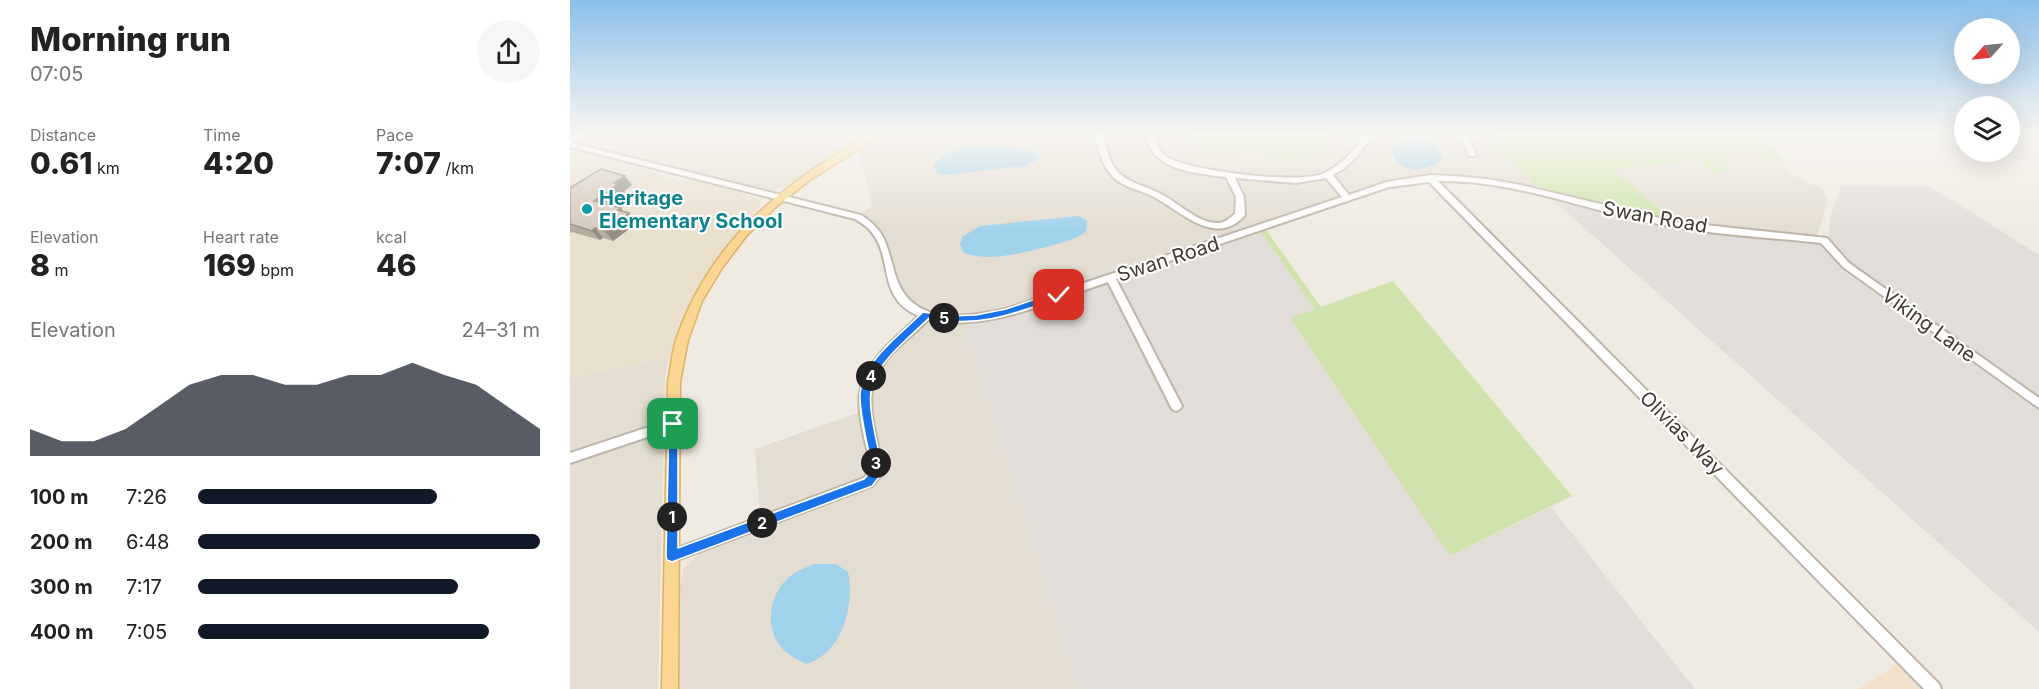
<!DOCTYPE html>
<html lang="en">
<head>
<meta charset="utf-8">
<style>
  :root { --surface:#fff; --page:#f6f6f6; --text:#222; --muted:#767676; --accent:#111827 }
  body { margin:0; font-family:Inter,sans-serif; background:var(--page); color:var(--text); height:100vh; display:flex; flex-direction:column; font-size:22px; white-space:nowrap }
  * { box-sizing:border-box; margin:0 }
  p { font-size:20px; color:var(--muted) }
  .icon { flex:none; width:33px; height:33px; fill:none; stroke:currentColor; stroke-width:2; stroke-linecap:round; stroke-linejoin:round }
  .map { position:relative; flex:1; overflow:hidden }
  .drawer { display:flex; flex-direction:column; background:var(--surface); width:570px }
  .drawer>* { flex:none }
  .needle { width:39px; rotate:243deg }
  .tools { position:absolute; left:1384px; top:18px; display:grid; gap:12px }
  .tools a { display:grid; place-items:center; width:66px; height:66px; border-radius:50%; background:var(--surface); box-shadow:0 6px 24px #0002; font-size:30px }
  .pin { position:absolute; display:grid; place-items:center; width:51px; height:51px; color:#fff; margin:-26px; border-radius:12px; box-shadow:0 3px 9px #0006 }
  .km { position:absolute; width:30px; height:30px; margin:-15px; border-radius:50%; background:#222; color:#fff; font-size:16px; line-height:30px; text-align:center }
  .round { display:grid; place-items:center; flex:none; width:63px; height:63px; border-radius:32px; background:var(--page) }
  .summary { display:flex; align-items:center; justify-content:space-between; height:102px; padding:0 30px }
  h1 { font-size:33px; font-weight:800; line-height:45px }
  .stats { display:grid; grid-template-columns:repeat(3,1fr); gap:9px; height:102px; padding:6px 30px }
  .stats div { display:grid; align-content:center }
  .stats b { font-size:30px; font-weight:800 }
  .stats small { font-size:16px; font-weight:400 }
  .stats p { font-size:16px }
  .chart { height:168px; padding:12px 30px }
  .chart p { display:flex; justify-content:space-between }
  .chart svg { width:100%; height:108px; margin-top:6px; fill:var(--accent); opacity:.7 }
  ul { padding:0 30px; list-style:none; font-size:20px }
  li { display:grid; grid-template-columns:96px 72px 1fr; align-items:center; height:45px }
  li i { height:15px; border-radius:8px; background:var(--accent) }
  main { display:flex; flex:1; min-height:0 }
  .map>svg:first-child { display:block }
  .residential { fill:#e4ddd1 }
  .commercial { fill:#f3e1cd }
  .industrial { fill:#e2ddd8 }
  .education { fill:#e9dfcd }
  .green { fill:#cee4ac }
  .water { fill:#a0d2ec }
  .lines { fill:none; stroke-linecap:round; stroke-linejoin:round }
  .minor-casing { stroke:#beb5a9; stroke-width:4 }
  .major-casing { stroke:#deb163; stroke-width:3 }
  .minor { fill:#fff; fill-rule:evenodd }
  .major { fill:#fad692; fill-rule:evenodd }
  .wall { fill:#b6ada1 }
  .shaded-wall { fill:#948d83 }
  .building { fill:#d4c9bb; stroke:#948d83; stroke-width:1.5 }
  .route { fill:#1a73e8; stroke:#fff; stroke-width:1.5 }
  .culture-dot { fill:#0f9aa8; stroke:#fff; stroke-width:2 }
  .labels { text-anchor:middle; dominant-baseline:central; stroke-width:4.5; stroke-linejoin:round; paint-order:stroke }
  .culture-label { font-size:20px; font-weight:bold; fill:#0d838f; stroke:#fff; text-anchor:start }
  .street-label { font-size:20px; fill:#423b33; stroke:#fff }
</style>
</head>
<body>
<main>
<section class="drawer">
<div class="summary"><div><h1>Morning run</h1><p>07:05</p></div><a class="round"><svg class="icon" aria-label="share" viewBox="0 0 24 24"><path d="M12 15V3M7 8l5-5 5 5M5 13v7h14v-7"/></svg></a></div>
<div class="stats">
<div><p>Distance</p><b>0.61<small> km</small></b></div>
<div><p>Time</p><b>4:20</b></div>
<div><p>Pace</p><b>7:07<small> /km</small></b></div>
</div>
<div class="stats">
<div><p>Elevation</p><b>8<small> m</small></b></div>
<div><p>Heart rate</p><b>169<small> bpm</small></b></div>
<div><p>kcal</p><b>46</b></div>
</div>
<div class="chart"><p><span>Elevation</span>24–31 m</p>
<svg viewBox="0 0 160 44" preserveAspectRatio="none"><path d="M0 44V33L10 38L20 38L30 33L40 24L50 15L60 11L70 11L80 15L90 15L100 11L110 11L120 6L130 11L140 15L150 24L160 33V44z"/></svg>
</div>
<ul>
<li><b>100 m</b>7:26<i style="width:70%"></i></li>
<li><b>200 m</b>6:48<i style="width:100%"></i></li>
<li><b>300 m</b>7:17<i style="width:76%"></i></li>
<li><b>400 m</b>7:05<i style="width:85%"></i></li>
</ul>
</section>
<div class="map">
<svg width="1469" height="689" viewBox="0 0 1469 689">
  <rect width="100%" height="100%" fill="#f0ebe2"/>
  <!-- residential -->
  <path class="residential" d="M 0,134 L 303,134 L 272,150 L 219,185 L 201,191 L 0,142 Z
    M 315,134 L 619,134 L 619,137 L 641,152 L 664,150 L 690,157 L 752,149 L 759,134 L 924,134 L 929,144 L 928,149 L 975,193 L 890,176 L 860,175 L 832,178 L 441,307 L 398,316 L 395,325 L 509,689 L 105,689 L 106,612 L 113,569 L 130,553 L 191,528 L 185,449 L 302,408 L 301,390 L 307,374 L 364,313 L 343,303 L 331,291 L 315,236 L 306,225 L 291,214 L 302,206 L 289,148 Z
    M 1171,150 L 1214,163 L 1221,175 L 1252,188 L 1258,199 L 1247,236 L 1103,221 L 1044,171 L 1129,159 L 1143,173 L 1155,159 Z
    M 99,358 L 95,377 L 88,689 L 0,689 L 0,377 Z"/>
  <!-- commercial -->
  <path class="commercial" d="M 1327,664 L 1350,689 L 1288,689 Z"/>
  <!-- industrial -->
  <path class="industrial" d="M 1271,185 L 1361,187 L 1469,255 L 1469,632 L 984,201 L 1097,227 L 1259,241 L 1260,218 Z
    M 691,232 L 745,309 L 721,318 L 880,556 L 981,507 L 1125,689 L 509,689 L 395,325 L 423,321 Z"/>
  <!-- education -->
  <path class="education" d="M 0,149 L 77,168 L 84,173 L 110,180 L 128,180 L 191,200 L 190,207 L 143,264 L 121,301 L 99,358 L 0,377 Z"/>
  <!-- green -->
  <path class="green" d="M 619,134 L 759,134 L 753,149 C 715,166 702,156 665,150 C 658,149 649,153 642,151 C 635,150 626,140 618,137 Z
    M 924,134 L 1194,134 L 1214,163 L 1171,150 L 1156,159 L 1157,167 L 1150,174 L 1143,173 L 1128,159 L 1044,171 L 1103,221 L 975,193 L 928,149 L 929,144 Z
    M 696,230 L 751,307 L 823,281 L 1002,496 L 880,556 L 720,318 L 745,309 L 691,232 Z"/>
  <!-- water -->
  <path class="water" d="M 851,138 C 864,142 868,146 873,158 C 859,173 828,175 822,151 C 830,141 839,139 851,138 Z
    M 398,147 C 421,147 448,145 469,154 L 469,159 L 455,166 L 374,175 L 366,172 L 364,167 C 370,154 384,149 398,147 Z
    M 509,216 L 517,220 C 517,225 518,229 514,233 C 505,242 446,255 432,256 C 419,258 406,257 394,253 L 390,245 L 392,237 L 410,226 Z
    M 244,564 L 266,564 L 278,572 C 285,605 272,654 236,664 C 229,660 222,657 216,652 C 192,632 198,591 223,574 C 229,570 237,567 244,564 Z"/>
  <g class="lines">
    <defs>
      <path id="minor" d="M 5,134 L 15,134 L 2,143 L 291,215 C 318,232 317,249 326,277 C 342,326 395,318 436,309 L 772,197 L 756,178 L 726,183 L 665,178 L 674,197 L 675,215 C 646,248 612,212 584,197 C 571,190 554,188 543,177 C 532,166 528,149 525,134 L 533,134 C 536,147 539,163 549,173 C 560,184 577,186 591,194 C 609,203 628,224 649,223 C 656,222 660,218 665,214 L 666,197 L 656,177 C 632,174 594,172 580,148 C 578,144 578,139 577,134 L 585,134 C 586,143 587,149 594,155 C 614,171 728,184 752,174 C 771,166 783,152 795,134 L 803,134 C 792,151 781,166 763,175 L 779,195 L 817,182 L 860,175 L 883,176 L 917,179 L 951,185 L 1106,222 L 1257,238 L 1279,263 L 1469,398 L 1469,408 L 1273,267 L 1251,243 C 1197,237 1142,235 1088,224 C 1015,210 944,180 868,181 L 1369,684 L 1371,689 L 1354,689 L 859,182 L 819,187 L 546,279 L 612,406 L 610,409 L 606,411 L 602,409 L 538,282 C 482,301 417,332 358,320 C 340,338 315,355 305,379 C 294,404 309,446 314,472 L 302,486 L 102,562 L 97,560 L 96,556 L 97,552 L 294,478 L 302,470 C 297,447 285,411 291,388 C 298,358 328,336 349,316 C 307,299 323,260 303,234 C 298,227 292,223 285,219 L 0,147 L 0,137 Z
        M 890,134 L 898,134 L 906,154 L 905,156 L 899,156 Z
        M 103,419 L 107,421 L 109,424 L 107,427 L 0,463 L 0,453 Z"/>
      <path id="major" d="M 301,134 L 313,134 L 240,180 L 207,206 L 177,235 L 152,268 L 132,301 L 118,340 L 110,382 L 108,689 L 92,689 L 98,382 C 101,367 102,351 107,337 C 141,240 214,182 301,134 Z"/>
    </defs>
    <!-- minor casing -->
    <use href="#minor" class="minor-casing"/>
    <!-- major casing -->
    <use href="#major" class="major-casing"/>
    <!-- minor -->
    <use href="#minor" class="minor"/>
    <!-- major -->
    <use href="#major" class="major"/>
  </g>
  <!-- wall -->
  <path class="wall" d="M 55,176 L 62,185 L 54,191 L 56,193 L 39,205 L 59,213 L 67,223 L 43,241 L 33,238 L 30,240 L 2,232 L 0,233 L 0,188 Z"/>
  <!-- shaded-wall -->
  <path class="shaded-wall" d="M 55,176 L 62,185 L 54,191 L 56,193 L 32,210 L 24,201 L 44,183 Z
    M 51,208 L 56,215 L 59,213 L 67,223 L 43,241 L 35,231 L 48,210 Z
    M 25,228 L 33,238 L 30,240 L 22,231 Z"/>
  <!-- building -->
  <path class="building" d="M 31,169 L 55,176 L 44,183 L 48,184 L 24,201 L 51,208 L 48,210 L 59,213 L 35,231 L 25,228 L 22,231 L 0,224 L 0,188 Z"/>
  <!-- sky -->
  <linearGradient id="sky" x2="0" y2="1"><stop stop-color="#8bc0ea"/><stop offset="0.58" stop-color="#f8f6f2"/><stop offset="1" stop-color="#f8f6f2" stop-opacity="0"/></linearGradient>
  <rect width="1469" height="231" fill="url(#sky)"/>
  <!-- route -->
  <path class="route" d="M 489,291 L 492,292 L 492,297 C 446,313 408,329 359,318 C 342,335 308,362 302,385 C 296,407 309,448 313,472 L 302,486 L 102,562 L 97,560 L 96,556 L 99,421 L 103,419 L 108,424 L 108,548 L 294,479 L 302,470 C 299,448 290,418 290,396 C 291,362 331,334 353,312 L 380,316 L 406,315 L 436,309 Z"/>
  <!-- markers -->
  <circle class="culture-dot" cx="17" cy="209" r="6"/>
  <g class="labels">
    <!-- culture labels -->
    <g class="culture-label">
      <text x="29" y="198">Heritage<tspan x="29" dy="23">Elementary School</tspan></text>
    </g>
    <!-- street labels -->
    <g class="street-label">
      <text transform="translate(1085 217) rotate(10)">Swan Road</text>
      <text transform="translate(598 259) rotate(-18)">Swan Road</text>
      <text transform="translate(1359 325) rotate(36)">Viking Lane</text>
      <text transform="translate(1112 433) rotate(45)">Olivias Way</text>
    </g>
  </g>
</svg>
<div class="tools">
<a><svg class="needle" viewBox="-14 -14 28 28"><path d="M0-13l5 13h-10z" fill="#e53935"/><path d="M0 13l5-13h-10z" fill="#767676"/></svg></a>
<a><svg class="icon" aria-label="layers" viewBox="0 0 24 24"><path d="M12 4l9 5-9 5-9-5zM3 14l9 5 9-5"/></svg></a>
</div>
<div class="pin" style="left:103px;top:424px;background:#1e9e55"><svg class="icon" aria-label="arrive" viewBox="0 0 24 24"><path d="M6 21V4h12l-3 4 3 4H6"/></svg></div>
<div class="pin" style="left:489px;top:295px;background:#d93025"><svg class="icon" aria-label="check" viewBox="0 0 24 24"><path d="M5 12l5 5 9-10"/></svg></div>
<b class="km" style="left:102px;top:517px">1</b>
<b class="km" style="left:192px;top:523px">2</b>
<b class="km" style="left:306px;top:463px">3</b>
<b class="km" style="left:301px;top:376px">4</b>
<b class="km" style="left:374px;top:318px">5</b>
</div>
</main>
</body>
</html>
